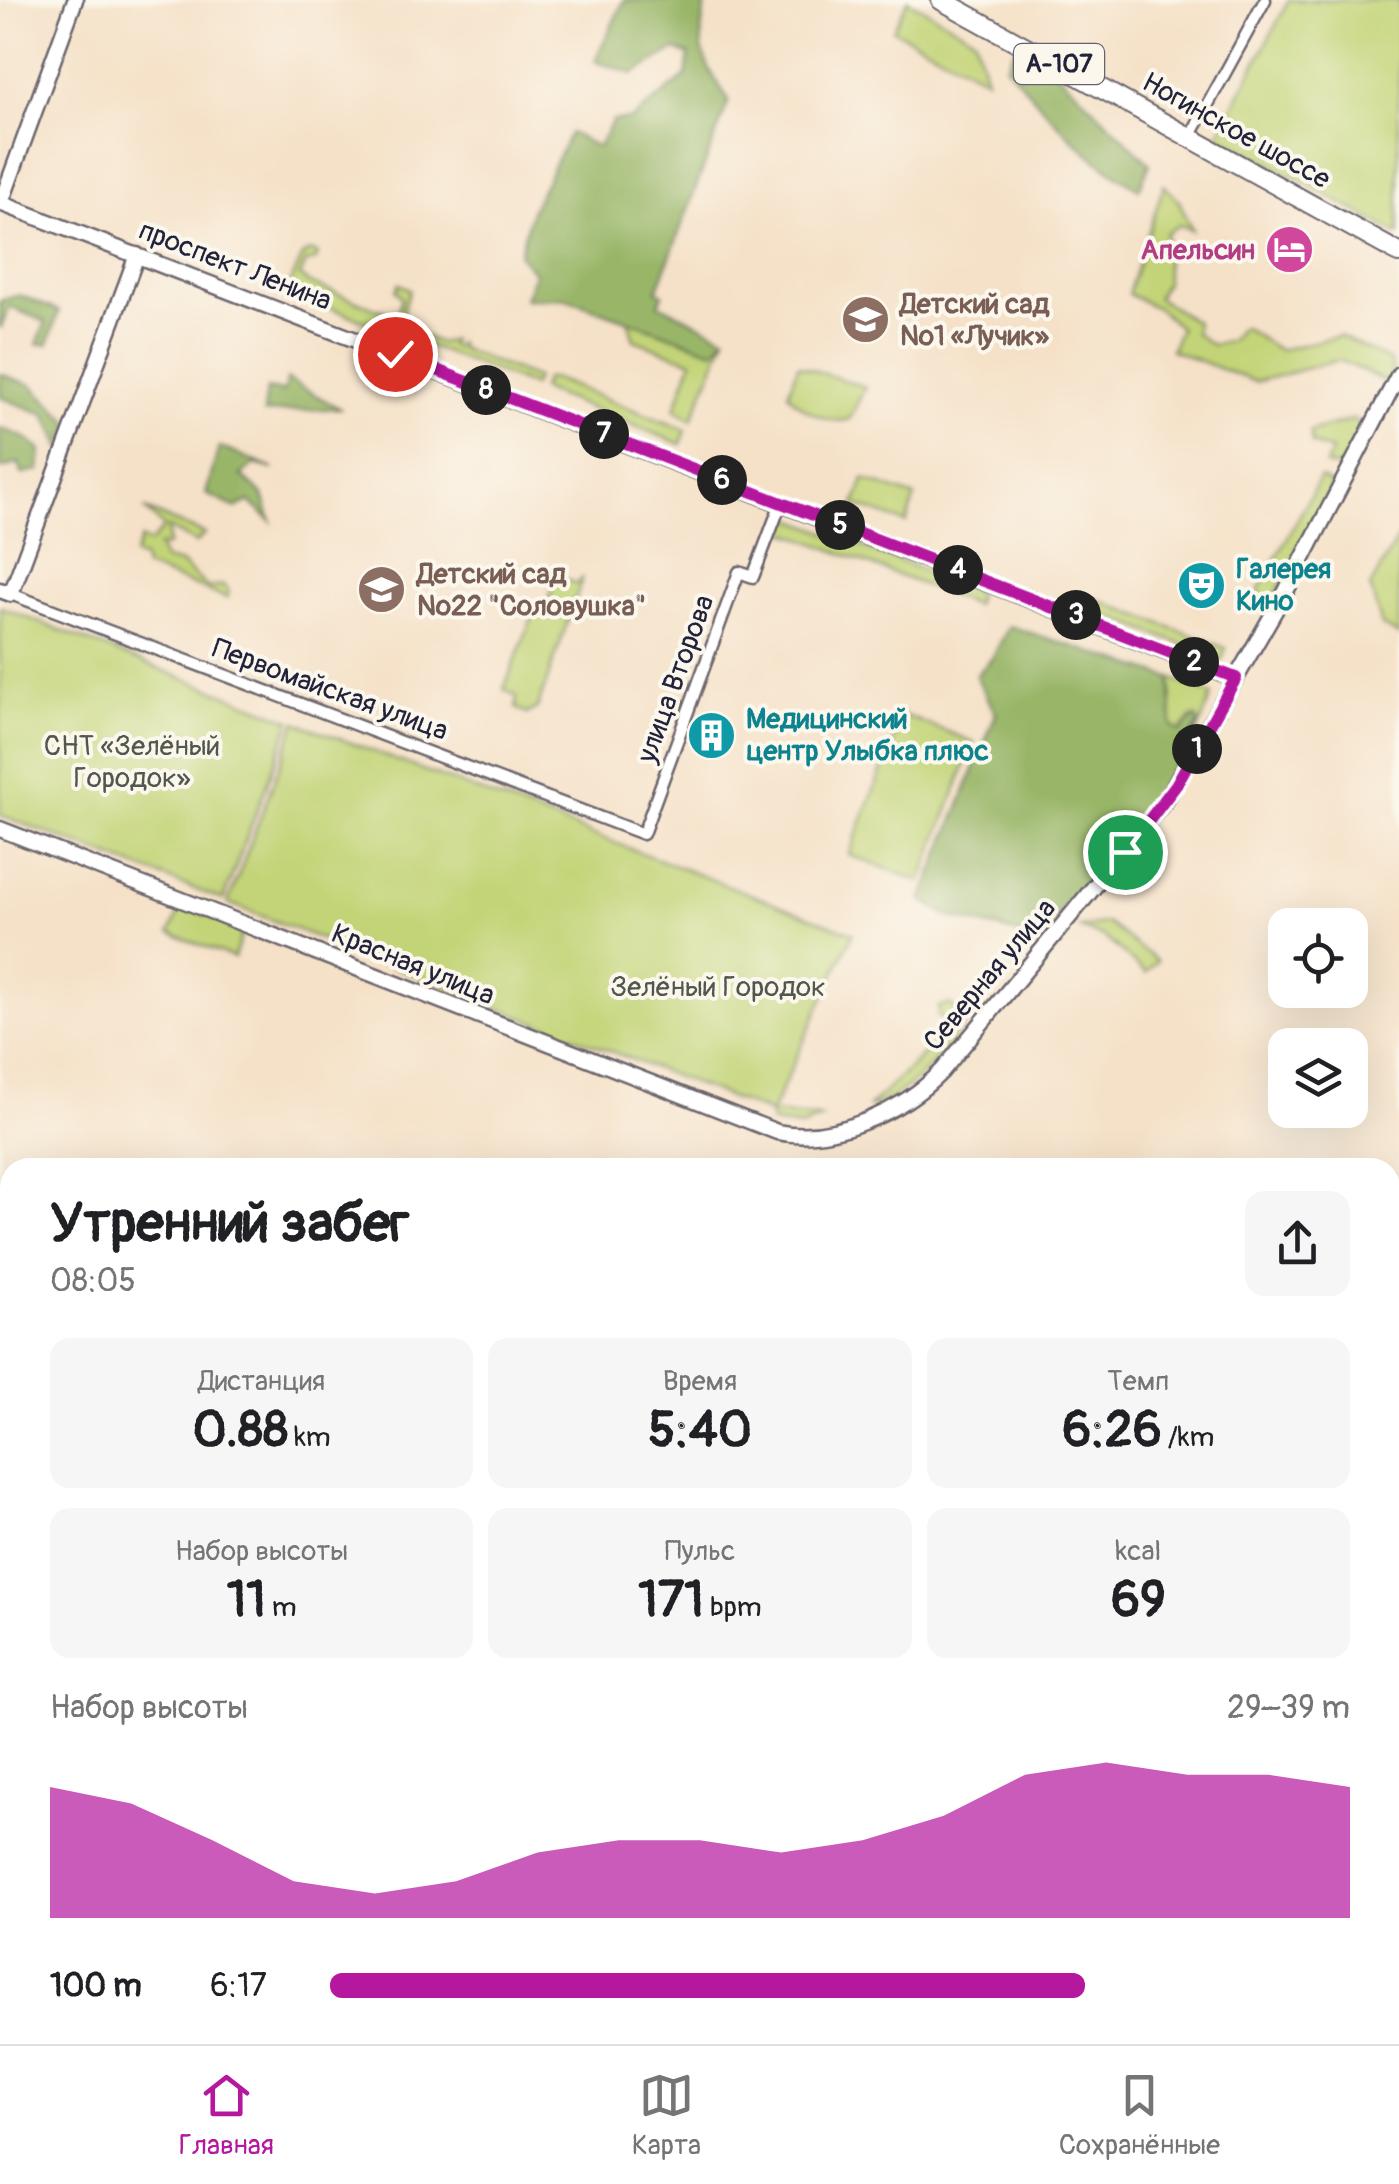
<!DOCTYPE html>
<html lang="ru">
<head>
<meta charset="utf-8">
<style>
  :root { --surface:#fff; --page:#f6f6f6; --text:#202124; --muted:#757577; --line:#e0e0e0; --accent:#b5179e }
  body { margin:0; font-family:Pangolin,sans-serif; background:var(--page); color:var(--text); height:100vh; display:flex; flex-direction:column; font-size:38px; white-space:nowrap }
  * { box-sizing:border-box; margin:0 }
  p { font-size:32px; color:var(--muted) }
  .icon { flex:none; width:55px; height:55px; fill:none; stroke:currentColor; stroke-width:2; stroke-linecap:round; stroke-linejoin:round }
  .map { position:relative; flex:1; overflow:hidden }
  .panel { position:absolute; left:0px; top:1158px; width:1400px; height:888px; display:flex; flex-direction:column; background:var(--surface); border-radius:30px 30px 0 0; box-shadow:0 10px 40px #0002 }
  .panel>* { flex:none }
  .controls { position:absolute; left:1268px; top:908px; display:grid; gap:20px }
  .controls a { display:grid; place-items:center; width:100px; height:100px; border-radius:20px; background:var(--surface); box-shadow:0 10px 40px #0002; font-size:50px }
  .pin { position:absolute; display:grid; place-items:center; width:85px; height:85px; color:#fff; margin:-42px; border:5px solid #fff; border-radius:50%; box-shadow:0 2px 10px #0007 }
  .km { position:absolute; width:50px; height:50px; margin:-25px; border-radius:50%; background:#222; color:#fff; font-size:28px; line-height:50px; text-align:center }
  .round { display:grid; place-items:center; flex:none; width:105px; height:105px; border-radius:20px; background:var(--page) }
  .head { display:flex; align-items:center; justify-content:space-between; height:170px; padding:0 50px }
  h1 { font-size:55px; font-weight:700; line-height:75px }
  .figures { display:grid; grid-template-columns:repeat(3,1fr); gap:15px; height:170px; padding:10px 50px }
  .figures div { display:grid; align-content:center; border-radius:20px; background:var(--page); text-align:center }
  .figures b { font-size:50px; font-weight:700 }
  .figures small { font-size:28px; font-weight:400 }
  .figures p { font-size:28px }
  .chart { height:280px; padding:20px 50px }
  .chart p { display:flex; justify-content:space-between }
  .chart svg { width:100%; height:180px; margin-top:10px; fill:var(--accent); opacity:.7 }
  ul { padding:0 50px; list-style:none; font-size:32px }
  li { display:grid; grid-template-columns:160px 120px 1fr; align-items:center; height:75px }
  li i { height:25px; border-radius:12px; background:var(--accent) }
  .menu { display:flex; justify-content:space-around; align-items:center; height:140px; border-top:2px solid var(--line); background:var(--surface); font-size:28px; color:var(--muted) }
  .menu a { display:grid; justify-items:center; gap:5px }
  .menu .active { color:var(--accent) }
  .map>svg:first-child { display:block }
  .green { fill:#c2d477; stroke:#727b59; stroke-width:2.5 }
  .forest { fill:#99b668; stroke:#5e6c52; stroke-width:2.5 }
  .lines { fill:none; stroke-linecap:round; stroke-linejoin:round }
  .street-casing { stroke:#6c656c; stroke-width:15 }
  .secondary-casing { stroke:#6c656c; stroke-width:19 }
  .highway-casing { stroke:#6c656c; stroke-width:22 }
  .street { stroke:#fff; stroke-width:10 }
  .secondary { stroke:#fff; stroke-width:14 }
  .highway { stroke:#fff; stroke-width:18 }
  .rail-casing { stroke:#22223b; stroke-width:6 }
  .rail { stroke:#fbf7ec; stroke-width:2.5; stroke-dasharray:8; stroke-linecap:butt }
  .route-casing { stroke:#fff; stroke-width:20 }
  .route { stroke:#b5179e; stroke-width:12 }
  .labels { text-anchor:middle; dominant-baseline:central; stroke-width:8; stroke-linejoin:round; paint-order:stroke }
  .shield { fill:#fbf7ec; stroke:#636270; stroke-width:2.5 }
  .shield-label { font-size:25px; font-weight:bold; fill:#22223b }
  .street-label { font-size:28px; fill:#22223b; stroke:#fbf7ec }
  .hotel-label { font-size:28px; font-weight:bold; fill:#b23c85; stroke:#fbf7ec; text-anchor:end }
  .education-label { font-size:28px; font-weight:bold; fill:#785e54; stroke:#fbf7ec; text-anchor:start }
  .culture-label { font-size:28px; font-weight:bold; fill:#0d838f; stroke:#fbf7ec; text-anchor:start }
  .park-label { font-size:28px; fill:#52574d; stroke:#fbf7ec }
</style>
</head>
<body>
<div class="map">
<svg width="1399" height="2044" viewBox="0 0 1399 2044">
  <rect width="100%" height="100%" fill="#fbf7ec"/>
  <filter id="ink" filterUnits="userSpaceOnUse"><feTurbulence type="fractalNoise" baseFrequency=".01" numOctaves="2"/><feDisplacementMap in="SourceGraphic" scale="20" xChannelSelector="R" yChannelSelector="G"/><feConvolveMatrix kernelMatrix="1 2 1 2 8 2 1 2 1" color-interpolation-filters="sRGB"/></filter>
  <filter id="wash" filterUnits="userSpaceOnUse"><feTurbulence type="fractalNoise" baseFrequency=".0048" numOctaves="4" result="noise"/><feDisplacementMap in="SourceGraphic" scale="40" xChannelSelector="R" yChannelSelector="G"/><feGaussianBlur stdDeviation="2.25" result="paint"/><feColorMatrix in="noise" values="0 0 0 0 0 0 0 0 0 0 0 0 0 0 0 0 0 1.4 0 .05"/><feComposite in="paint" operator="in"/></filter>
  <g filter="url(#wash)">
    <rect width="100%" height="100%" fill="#f5e1c7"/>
    <!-- green -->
    <path class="green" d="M 908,0 L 975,38 L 986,78 L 893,30 Z
      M 1289,0 L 1399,0 L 1399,235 L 1218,135 Z
      M 1164,185 L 1179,201 L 1192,230 L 1179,225 L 1166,233 L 1166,282 L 1157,297 L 1196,322 L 1195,333 L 1212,345 L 1230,341 L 1242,327 L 1279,350 L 1340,336 L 1390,361 L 1394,375 L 1388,383 L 1339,360 L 1255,382 L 1171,350 L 1180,328 L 1157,308 L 1128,294 Z
      M 310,251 L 318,254 L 316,260 L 306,262 L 300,276 L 307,282 L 388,313 L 397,313 L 402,298 L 396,290 L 399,284 L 410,289 L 396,333 L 287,291 L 303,255 Z
      M 628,320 L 714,351 L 726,337 L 692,420 L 675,409 L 692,361 L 634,340 Z
      M 414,333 L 441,343 L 451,340 L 450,345 L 455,348 L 458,343 L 461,349 L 536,378 L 533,386 L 412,340 Z
      M 798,365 L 865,387 L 850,419 C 829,426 800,409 788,393 Z
      M 552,378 L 686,430 L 681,444 L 541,389 L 545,379 Z
      M 1355,419 L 1363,432 L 1351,462 L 1335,468 L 1326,465 L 1332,451 L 1312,444 L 1310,432 Z
      M 1320,478 L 1333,485 L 1273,599 L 1265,601 L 1258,592 Z
      M 864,479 L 915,497 L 906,523 L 855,505 Z
      M 144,509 L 205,534 L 196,543 L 168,528 L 168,546 L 158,546 L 164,560 L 182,564 L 208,588 L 223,585 L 229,592 L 227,598 L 145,567 L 143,558 L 134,556 L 141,539 L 150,543 L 164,527 Z
      M 787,517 L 972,589 L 978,596 L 975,605 L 778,529 Z
      M 1399,536 L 1399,635 L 1382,626 L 1370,587 Z
      M 559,573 L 562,579 L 577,584 L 583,577 L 538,707 L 527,714 L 516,708 L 517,697 L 504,689 L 538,603 L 547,603 Z
      M 1090,597 L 1226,648 L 1222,660 L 1100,613 Z
      M 0,607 L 291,720 L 223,900 L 0,815 Z
      M 1171,678 L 1212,695 L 1197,733 L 1190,739 L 1198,723 L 1191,718 L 1180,732 L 1171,726 Z
      M 903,715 L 974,742 L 921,882 L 849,855 Z
      M 296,722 L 853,933 L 771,1113 L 821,1118 L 801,1127 L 772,1123 L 770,1113 L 228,903 Z
      M 182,905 L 243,930 L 234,958 L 170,933 Z
      M 1107,923 L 1157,961 L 1146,973 L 1104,937 L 1080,928 Z
      M 949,1004 L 971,1017 C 941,1054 914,1094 868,1108 L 953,1026 L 939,1017 L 938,1007 Z
      M 1399,1625 L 1399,2044 L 1200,2044 L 1205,2035 L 1390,2035 L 1390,1646 Z
      M 0,1680 L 10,1685 L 10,1973 L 0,1969 Z
      M 160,2035 L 371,2035 L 367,2044 L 181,2044 Z"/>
    <!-- forest -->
    <path class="forest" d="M 624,0 L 707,0 C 694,46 703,62 729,100 L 657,291 L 663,294 L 659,304 L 726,337 L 714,351 L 565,298 L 525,299 L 535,273 L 519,255 L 531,211 L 570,133 L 598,147 L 613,121 L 632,119 L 686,76 L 689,54 L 674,50 L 633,74 L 595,61 Z
      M 1015,49 L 1060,75 L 1150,164 L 1139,189 C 1084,158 1047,113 1006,66 Z
      M 19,295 L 59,311 L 48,344 L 37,344 L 46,322 L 10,307 L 0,329 L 0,301 Z
      M 0,374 L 32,385 L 71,423 L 61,448 L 46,415 L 0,397 Z
      M 287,379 L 339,408 L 264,413 L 267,389 L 283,392 Z
      M 0,428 L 24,437 L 41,450 L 39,471 L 22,474 L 19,463 L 0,469 Z
      M 219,447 L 274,469 L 255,464 L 241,475 L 263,495 L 271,521 L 250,502 L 236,508 L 206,494 Z
      M 1009,626 L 1171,678 L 1172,726 L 1180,732 L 1195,717 L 1199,723 L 1156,797 L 1038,939 L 948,916 L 922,900 L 996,714 L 976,676 L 993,657 Z
      M 1399,1486 L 1399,1624 L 1390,1645 L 1390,1509 Z
      M 0,1969 L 10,1973 L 10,2035 L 160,2035 L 181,2044 L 0,2044 Z
      M 371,2035 L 977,2035 L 999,2044 L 367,2044 Z"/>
  </g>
  <g filter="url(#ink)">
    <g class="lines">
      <defs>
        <path id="street" d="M 1190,137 L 1265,0
          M 11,594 L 643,834 L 739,572 L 753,577 L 781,503"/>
        <path id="secondary" d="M 0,203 L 1236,679
          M 1,203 L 75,0
          M 0,590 L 11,594 L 137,255
          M 0,829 L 777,1132 C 833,1144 903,1111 942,1071 L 1166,800 L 1285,593 L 1399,374"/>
        <path id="highway" d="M 941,0 L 1399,253"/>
      </defs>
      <!-- street casing -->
      <use href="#street" class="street-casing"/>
      <!-- secondary casing -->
      <use href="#secondary" class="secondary-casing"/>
      <!-- highway casing -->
      <use href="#highway" class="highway-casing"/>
      <!-- street -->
      <use href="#street" class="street"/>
      <!-- secondary -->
      <use href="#secondary" class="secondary"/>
      <!-- highway -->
      <use href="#highway" class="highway"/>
      <defs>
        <path id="rail" d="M 0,1230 L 10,1237
          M 0,1255 L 10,1256
          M 0,1338 L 10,1342
          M 0,1394 L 10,1398
          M 0,1621 L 10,1625
          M 1058,2035 L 1081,2044"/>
      </defs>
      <!-- rail casing -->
      <use href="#rail" class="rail-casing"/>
      <!-- rail -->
      <use href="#rail" class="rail"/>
    </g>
  </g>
  <g class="lines" filter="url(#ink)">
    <defs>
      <path id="route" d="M 395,354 L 1236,678 L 1176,785 L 1125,852"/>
    </defs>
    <!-- route casing -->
    <use href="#route" class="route-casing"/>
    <!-- route -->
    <use href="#route" class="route"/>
  </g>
  <!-- icons -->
  <defs>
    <symbol id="hotel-disc" viewBox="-11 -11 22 22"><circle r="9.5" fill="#d1479c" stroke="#fbf7ec"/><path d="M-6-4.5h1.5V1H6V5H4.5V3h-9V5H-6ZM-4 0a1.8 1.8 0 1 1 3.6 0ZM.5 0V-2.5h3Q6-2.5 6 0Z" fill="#fff"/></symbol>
    <symbol id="school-disc" viewBox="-11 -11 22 22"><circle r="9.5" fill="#8d6e63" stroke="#fbf7ec"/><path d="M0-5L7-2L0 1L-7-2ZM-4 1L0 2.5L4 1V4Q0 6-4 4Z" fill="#fff"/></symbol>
    <symbol id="theatre-disc" viewBox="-11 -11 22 22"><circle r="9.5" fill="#0f9aa8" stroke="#fbf7ec"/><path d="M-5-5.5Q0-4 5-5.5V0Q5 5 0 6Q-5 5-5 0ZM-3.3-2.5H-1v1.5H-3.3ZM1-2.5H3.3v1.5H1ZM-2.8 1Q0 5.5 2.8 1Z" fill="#fff"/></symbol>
    <symbol id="building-disc" viewBox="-11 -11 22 22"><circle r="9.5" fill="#0f9aa8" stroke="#fbf7ec"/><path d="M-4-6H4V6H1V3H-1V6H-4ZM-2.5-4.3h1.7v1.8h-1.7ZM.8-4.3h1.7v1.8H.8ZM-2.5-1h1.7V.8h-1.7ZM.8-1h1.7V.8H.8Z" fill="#fff"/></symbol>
  </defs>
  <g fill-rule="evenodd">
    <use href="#hotel-disc" x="1262" y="222" width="55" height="55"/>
    <use href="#school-disc" x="838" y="292" width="55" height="55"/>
    <use href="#theatre-disc" x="1174" y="558" width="55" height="55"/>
    <use href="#school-disc" x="354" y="562" width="55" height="55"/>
    <use href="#building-disc" x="684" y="708" width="55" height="55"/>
  </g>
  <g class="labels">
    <!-- shield labels -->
    <rect class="shield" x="1014" y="44" width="90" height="40" rx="8"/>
    <g class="shield-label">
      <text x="1059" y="64">А-107</text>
    </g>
    <!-- street labels -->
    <g class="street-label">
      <text transform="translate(1236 131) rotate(29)">Ногинское шоссе</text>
      <text transform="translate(235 266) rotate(21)">проспект Ленина</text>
      <text transform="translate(676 679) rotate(-70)">улица Второва</text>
      <text transform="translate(330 690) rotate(20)">Первомайская улица</text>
      <text transform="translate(413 965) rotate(22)">Красная улица</text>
      <text transform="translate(990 975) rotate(-50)">Северная улица</text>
    </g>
    <!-- hotel labels -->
    <g class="hotel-label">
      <text x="1255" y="250">Апельсин</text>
    </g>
    <!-- education labels -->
    <g class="education-label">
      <text x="900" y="304">Детский сад<tspan x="900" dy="32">№1 «Лучик»</tspan></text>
      <text x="417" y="574">Детский сад<tspan x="417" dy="32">№22 "Соловушка"</tspan></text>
    </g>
    <!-- culture labels -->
    <g class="culture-label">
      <text x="1236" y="569">Галерея<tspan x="1236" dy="32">Кино</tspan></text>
      <text x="746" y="719">Медицинский<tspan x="746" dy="32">центр Улыбка плюс</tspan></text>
    </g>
    <!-- park labels -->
    <g class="park-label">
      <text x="132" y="746">СНТ «Зелёный<tspan x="132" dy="32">Городок»</tspan></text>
      <text x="718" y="987">Зелёный Городок</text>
    </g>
  </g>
</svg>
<div class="controls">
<a><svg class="icon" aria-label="locate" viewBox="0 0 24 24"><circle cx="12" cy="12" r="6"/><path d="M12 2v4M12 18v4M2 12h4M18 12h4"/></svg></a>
<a><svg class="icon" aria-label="layers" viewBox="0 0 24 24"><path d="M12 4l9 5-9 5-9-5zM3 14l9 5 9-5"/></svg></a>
</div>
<div class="pin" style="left:1125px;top:852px;background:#1e9e55"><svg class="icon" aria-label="arrive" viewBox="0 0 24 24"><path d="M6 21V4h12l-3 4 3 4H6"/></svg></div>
<div class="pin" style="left:395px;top:354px;background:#d93025"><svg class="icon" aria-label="check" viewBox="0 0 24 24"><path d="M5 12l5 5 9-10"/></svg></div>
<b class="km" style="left:1197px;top:749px">1</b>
<b class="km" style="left:1194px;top:662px">2</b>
<b class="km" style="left:1076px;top:615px">3</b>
<b class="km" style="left:958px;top:570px">4</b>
<b class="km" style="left:840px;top:525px">5</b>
<b class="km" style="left:722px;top:480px">6</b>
<b class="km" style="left:604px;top:434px">7</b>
<b class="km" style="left:486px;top:390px">8</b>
<section class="panel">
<div class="head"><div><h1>Утренний забег</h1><p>08:05</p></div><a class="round"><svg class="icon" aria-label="share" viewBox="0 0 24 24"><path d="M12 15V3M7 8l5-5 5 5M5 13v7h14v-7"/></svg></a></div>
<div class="figures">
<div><p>Дистанция</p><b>0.88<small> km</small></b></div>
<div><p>Время</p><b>5:40</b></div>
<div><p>Темп</p><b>6:26<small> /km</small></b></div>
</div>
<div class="figures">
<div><p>Набор высоты</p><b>11<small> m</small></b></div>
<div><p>Пульс</p><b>171<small> bpm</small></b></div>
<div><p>kcal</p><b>69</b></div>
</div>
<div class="chart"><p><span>Набор высоты</span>29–39 m</p>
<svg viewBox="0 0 160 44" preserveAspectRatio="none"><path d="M0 44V12L10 16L20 25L30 35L40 38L50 35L60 28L70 25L80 25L90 28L100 25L110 19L120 9L130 6L140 9L150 9L160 12V44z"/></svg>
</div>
<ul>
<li><b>100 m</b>6:17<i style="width:74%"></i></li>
</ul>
</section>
</div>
<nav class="menu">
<a class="active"><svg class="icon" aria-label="home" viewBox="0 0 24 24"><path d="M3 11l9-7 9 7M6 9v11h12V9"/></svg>Главная</a>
<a><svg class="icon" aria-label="map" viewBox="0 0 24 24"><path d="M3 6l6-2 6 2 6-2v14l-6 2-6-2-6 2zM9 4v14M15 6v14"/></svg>Карта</a>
<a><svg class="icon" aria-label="saved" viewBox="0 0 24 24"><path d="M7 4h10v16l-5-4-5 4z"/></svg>Сохранённые</a>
</nav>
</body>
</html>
